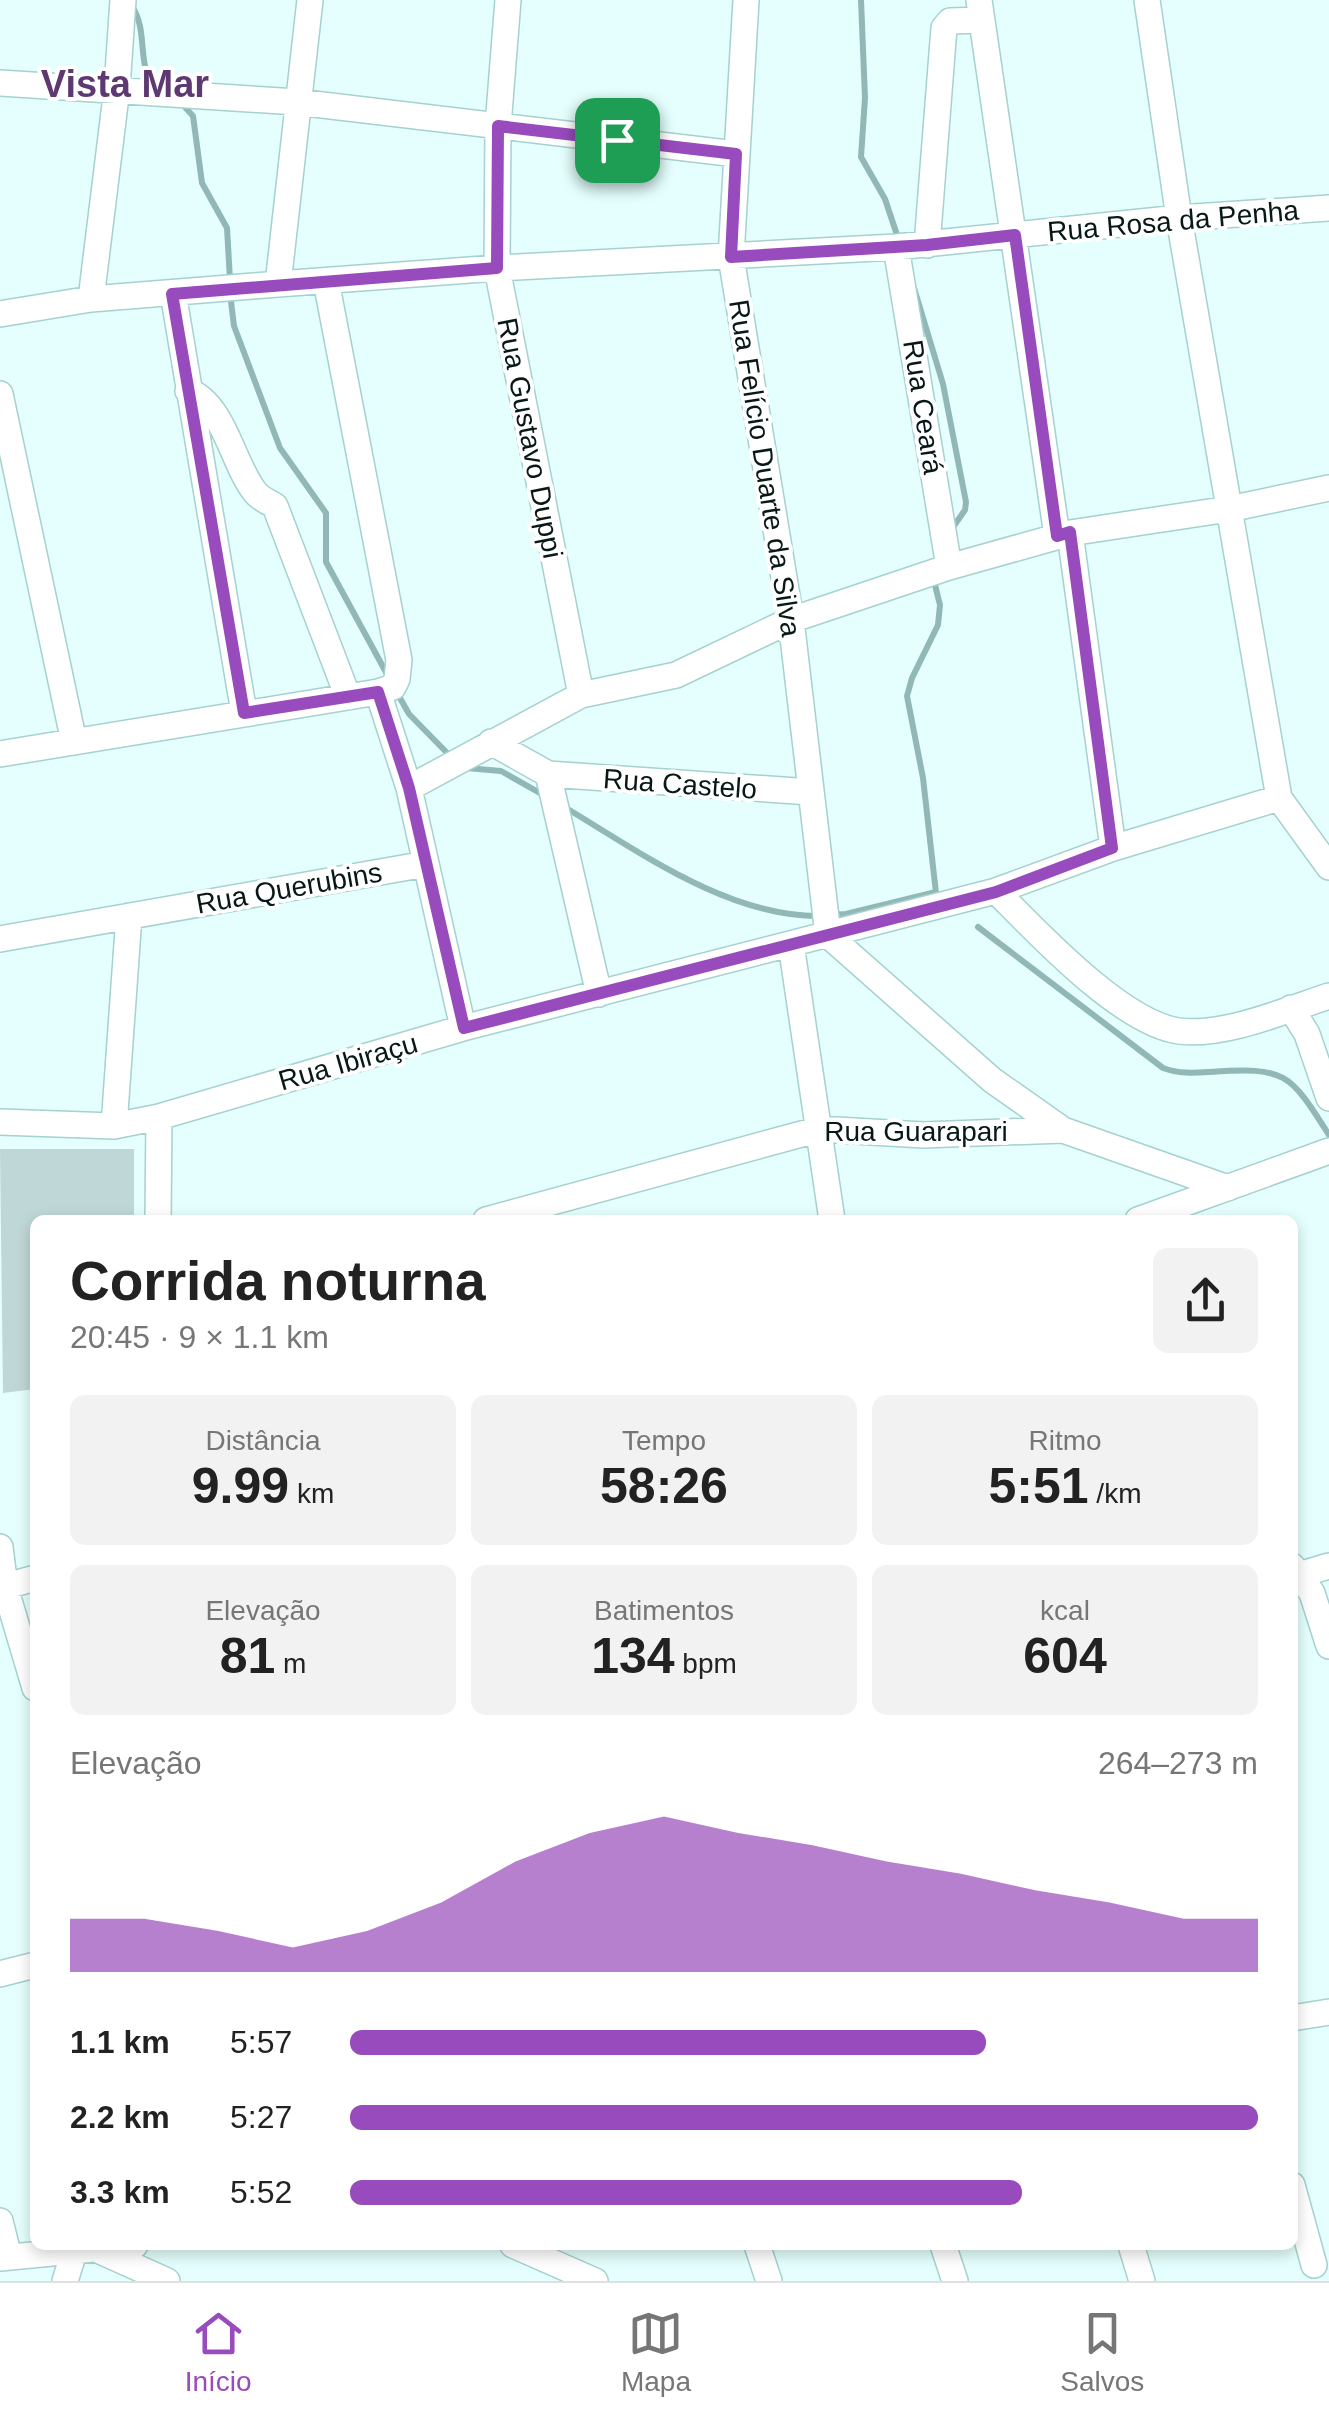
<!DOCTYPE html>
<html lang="pt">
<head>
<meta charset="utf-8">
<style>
  :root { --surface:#fff; --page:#f2f2f2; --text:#222; --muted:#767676; --line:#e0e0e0; --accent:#984bbc }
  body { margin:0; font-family:Arial,sans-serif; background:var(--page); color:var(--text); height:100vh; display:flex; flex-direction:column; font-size:38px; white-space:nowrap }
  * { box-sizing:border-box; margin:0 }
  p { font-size:32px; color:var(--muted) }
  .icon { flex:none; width:55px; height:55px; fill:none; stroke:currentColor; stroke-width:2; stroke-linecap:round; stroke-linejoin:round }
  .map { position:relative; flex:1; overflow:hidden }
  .panel { position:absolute; left:30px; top:1215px; width:1268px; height:1035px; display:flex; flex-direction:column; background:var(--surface); border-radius:15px; box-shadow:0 5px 15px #0003 }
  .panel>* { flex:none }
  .pin { position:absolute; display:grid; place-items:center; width:85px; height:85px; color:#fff; margin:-42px; border-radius:20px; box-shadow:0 5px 15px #0006 }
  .round { display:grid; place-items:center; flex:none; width:105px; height:105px; border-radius:15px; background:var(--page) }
  .headline { display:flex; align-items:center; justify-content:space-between; height:170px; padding:0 40px }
  h1 { font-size:55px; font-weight:600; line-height:75px }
  .figures { display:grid; grid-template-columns:repeat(3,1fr); gap:15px; height:170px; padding:10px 40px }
  .figures div { display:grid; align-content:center; border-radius:15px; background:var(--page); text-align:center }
  .figures b { font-size:50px; font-weight:600 }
  .figures small { font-size:28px; font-weight:400 }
  .figures p { font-size:28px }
  .chart { height:280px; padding:20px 40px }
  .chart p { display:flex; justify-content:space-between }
  .chart svg { width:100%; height:180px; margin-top:10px; fill:var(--accent); opacity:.7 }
  ul { padding:0 40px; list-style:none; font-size:32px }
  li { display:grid; grid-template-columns:160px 120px 1fr; align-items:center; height:75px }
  li i { height:25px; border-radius:12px; background:var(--accent) }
  .tab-bar { display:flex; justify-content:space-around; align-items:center; height:140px; border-top:2px solid var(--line); background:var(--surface); font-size:28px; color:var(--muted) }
  .tab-bar a { display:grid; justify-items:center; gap:5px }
  .tab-bar .current { color:var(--accent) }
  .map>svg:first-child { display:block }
  .green { fill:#bfd8d7 }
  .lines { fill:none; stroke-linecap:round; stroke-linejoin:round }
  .stream { stroke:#91b8b6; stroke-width:6 }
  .minor-casing { stroke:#a5d1cf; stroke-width:28 }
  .minor { stroke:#fff; stroke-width:25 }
  .route-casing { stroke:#fff; stroke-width:20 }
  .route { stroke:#984bbc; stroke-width:12 }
  .labels { text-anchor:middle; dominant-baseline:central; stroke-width:8; stroke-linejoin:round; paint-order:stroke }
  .street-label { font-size:28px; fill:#071817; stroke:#fff }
  .district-label { font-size:38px; font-weight:bold; fill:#5e3971; stroke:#fff }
</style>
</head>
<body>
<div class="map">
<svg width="1329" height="2281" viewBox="0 0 1329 2281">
  <rect width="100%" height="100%" fill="#e4fffd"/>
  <!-- green -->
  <path class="green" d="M 0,1149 L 134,1149 L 134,1220 L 35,1220 L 35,1389 L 3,1393 Z"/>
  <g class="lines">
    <!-- stream -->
    <path class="stream" d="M 861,0 L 865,98 L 861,157 L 885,199 L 898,238
      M 132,6 C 148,31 137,59 152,84
      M 183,105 L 193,116 L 202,183 L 227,228 L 230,280
      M 914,288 L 943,384 L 966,502 L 965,510 L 951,530
      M 230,293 L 234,326 L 280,448 L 326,513 L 326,562 L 388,676
      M 934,581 L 940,605 L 938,625 L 912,678 L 907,696 L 923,778 L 936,893
      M 396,691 L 409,714 L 452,758
      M 466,768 L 501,771 L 547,797
      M 566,808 C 641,853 728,916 818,916
      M 830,915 L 846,914 L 936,892
      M 978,927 L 1163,1068 C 1179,1074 1193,1073 1210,1072 C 1286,1067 1289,1072 1329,1135"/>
    <defs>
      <path id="minor" d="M 508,0 L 498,126 L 497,268 L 581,695
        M 746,0 L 731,257 L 791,620 L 828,935 L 992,1080 L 1063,1130
        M 979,0 L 1057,536
        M 1147,0 L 1179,218 L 1279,798 L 1329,867
        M 0,83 L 297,102 L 736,154
        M 927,245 L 944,28 L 950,21 L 982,20
        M 896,247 L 949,567
        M 278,284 L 310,0
        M 173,293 L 244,713
        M 91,299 L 117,88 L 123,0
        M 0,314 L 91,299 L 278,284 L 497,268 L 896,247 L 1179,218 L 1329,208
        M 188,391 C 224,404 233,465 255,492 C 259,498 269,502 275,506 L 348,697
        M 0,394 L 74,742
        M 1070,533 L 1113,848
        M 378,692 L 409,788 L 463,1028
        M 491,742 L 548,774 L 599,994
        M 0,754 L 378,692 L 393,687 L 397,679 L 399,660 L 326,281
        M 548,774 L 811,792
        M 409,788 L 581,695 L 676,675 L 791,620 L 949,567 L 1070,533 L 1229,509 L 1329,488
        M 996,891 C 1037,932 1121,1023 1179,1031 C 1224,1037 1286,1010 1329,996
        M 0,939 L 426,864
        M 791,944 L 832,1220
        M 1291,1008 L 1307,1034 L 1329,1098
        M 0,1122 L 114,1126 L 159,1117 L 463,1028 L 996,891 L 1113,848 L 1279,798
        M 114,1126 L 129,916
        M 158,1220 L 159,1117
        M 486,1220 L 820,1129 L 923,1135 L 1063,1130 L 1228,1188
        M 1138,1220 L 1329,1151
        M 0,1547 L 5,1587 L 35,1688
        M 1292,1566 L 1312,1593 L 1329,1646
        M 1292,1577 L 1329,1566
        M 0,1588 L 35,1578
        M 0,1974 L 35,1965
        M 1292,2018 L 1329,2012
        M 1292,2185 L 1314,2265
        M 0,2221 L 9,2257
        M 513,2245 L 595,2281
        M 757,2245 L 769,2281
        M 943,2245 L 955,2281
        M 1131,2245 L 1142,2281
        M 98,2250 L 167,2281
        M 0,2258 L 135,2245
        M 65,2281 L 74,2252"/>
    </defs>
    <!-- minor casing -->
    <use href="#minor" class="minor-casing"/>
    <!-- minor -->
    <use href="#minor" class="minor"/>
  </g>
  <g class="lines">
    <defs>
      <path id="route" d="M 498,126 L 736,154 L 731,257 L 927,245 L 1015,235 L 1057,536 L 1070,532 L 1112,848 L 996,892 L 464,1028 L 409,788 L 378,692 L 244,713 L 172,294 L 497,268 Z"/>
    </defs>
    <!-- route casing -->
    <use href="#route" class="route-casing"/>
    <!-- route -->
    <use href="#route" class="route"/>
  </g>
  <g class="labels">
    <!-- street labels -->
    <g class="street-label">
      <text transform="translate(1173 221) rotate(-5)">Rua Rosa da Penha</text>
      <text transform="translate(923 407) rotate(81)">Rua Ceará</text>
      <text transform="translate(530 438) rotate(79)">Rua Gustavo Duppi</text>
      <text transform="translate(765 468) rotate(81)">Rua Felício Duarte da Silva</text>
      <text transform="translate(680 784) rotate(4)">Rua Castelo</text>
      <text transform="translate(289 888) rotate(-10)">Rua Querubins</text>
      <text transform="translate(348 1062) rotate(-16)">Rua Ibiraçu</text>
      <text x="916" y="1131">Rua Guarapari</text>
    </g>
    <!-- district labels -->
    <g class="district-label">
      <text x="125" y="84">Vista Mar</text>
    </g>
  </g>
</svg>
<div class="pin" style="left:617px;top:140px;background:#1e9e55"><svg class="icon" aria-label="arrive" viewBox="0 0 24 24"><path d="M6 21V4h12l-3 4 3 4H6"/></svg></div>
<section class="panel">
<div class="headline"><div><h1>Corrida noturna</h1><p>20:45 · 9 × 1.1 km</p></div><a class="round"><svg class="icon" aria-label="share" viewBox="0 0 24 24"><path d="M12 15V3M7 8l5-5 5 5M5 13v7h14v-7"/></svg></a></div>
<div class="figures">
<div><p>Distância</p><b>9.99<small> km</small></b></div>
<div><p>Tempo</p><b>58:26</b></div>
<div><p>Ritmo</p><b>5:51<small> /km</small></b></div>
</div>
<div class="figures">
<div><p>Elevação</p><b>81<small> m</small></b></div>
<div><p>Batimentos</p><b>134<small> bpm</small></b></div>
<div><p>kcal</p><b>604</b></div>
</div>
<div class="chart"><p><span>Elevação</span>264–273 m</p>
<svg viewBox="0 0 160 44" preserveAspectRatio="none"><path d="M0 44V31L10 31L20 34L30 38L40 34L50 27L60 17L70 10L80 6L90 10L100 13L110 17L120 20L130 24L140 27L150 31L160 31V44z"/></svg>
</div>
<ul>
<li><b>1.1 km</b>5:57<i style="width:70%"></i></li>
<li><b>2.2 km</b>5:27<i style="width:100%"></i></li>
<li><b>3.3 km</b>5:52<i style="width:74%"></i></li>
</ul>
</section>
</div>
<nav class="tab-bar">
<a class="current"><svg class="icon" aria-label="home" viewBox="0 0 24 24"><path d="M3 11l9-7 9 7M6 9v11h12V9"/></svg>Início</a>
<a><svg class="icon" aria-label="map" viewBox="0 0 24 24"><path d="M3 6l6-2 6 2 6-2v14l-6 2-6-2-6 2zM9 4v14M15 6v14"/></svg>Mapa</a>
<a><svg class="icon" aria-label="saved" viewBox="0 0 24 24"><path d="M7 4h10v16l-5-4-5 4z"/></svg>Salvos</a>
</nav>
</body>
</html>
